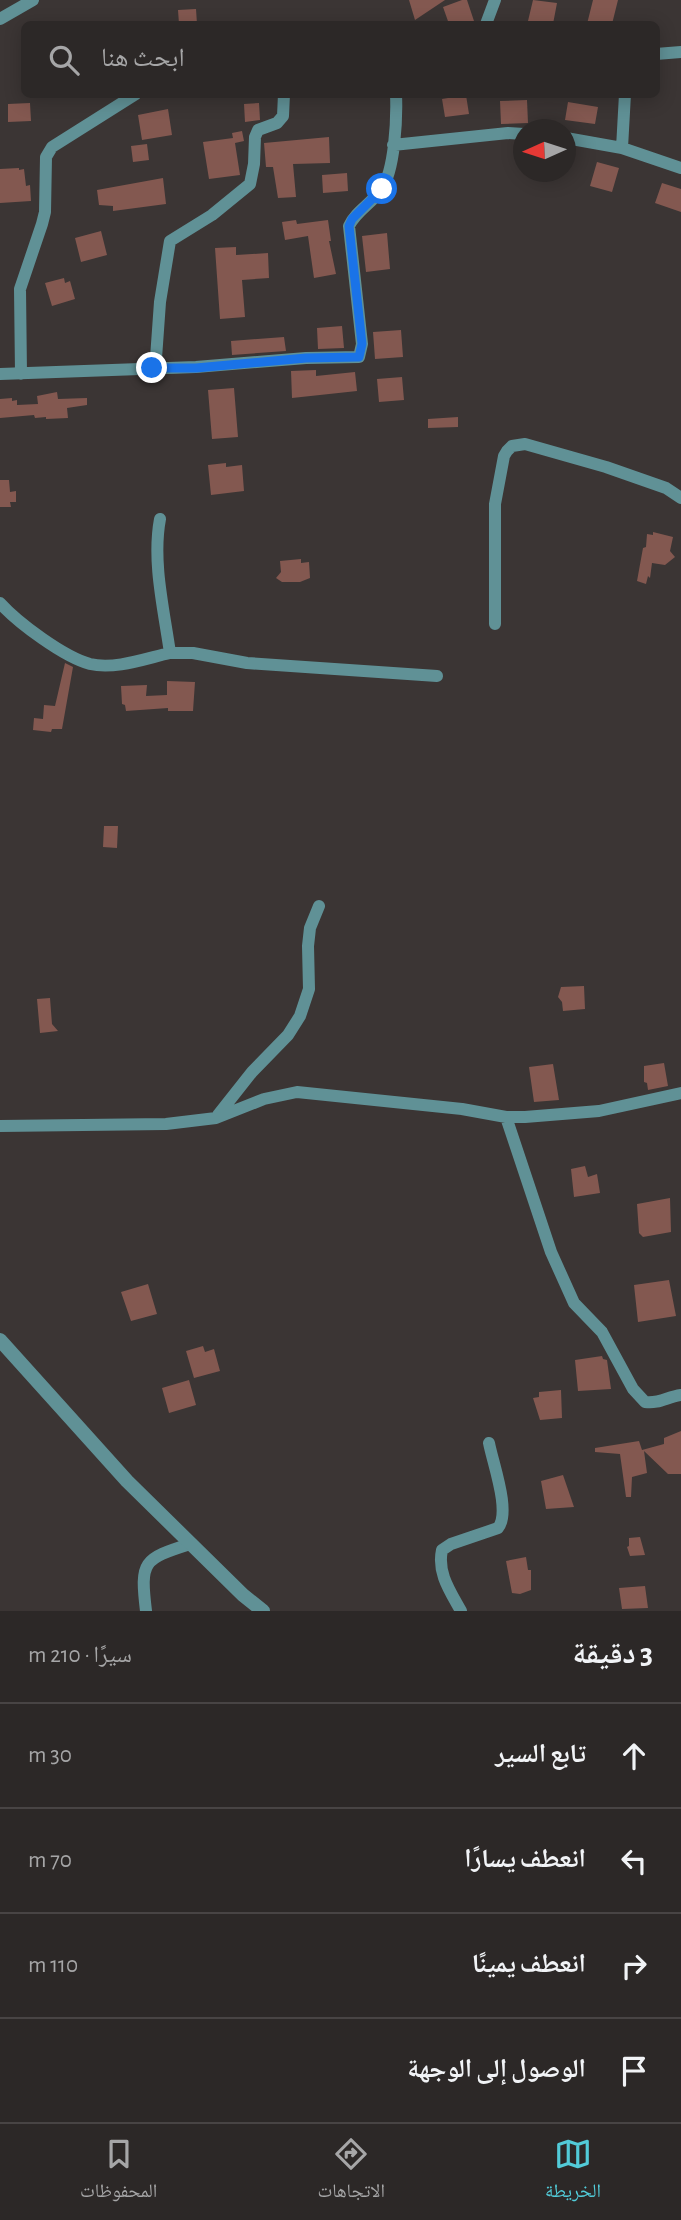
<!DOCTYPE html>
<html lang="ar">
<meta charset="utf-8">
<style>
:root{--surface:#2c2827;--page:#383433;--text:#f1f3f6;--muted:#a6a6a7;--line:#484444;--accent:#52cbd8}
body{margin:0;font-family:"Alegreya Sans","Noto Naskh Arabic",sans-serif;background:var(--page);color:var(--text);direction:rtl}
.compass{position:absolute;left:513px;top:119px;width:63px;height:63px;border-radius:50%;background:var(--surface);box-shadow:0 4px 18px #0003;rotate:267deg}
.stop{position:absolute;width:21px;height:21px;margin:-16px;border:5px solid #1a73e8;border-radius:50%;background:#fff}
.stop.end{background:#1a73e8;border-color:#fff;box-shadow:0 2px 7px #0008}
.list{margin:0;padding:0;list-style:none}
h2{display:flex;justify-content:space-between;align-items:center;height:91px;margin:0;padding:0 28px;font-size:30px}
h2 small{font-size:23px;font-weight:400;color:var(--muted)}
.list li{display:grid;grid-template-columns:46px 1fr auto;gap:21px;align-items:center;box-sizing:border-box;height:105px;padding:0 28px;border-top:2px solid var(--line)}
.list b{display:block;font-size:26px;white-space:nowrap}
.list em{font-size:23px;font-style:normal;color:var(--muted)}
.icon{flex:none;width:38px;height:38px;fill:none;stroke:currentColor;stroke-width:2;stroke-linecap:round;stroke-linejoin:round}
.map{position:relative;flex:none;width:681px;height:1611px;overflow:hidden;direction:ltr}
.search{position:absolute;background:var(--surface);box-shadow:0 4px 18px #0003;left:21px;right:21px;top:21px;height:77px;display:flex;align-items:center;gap:18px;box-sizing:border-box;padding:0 24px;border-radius:10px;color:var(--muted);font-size:26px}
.sheet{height:511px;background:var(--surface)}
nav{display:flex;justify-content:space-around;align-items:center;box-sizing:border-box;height:98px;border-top:2px solid var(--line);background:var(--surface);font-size:19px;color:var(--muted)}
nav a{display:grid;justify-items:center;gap:4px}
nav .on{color:var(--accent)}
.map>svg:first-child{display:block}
</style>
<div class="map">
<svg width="681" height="1611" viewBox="0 0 681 1611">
<rect width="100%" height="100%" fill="#3b3534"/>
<!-- building -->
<path fill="#835850" d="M409 0H445L415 20Z
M462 0H467L475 24H449L443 7Z
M533 0 557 3 553 24 528 21Z
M593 0H618L612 24H587Z
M196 9 197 24H179L178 10Z
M466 95 469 114 445 117 442 99Z
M527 100 528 123 501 124 500 101Z
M568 102 598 107 595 124 565 120Z
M30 103 31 121 8 122V104Z
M259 103 260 120 245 122 244 104Z
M168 109 172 135 142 140 138 115Z
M242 131 244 141 235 143 240 175 209 179 203 142 233 138 232 133Z
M329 137 330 163 293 164 296 197 278 198 273 167H266L264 143Z
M147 144 149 160 133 162 131 146Z
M597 162 619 168 612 192 590 186Z
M19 168V170L24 169 26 186 30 185 31 201 0 203V169Z
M347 173 348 191 323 193 322 175Z
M163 178 166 204 113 211V206L99 205 97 190Z
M662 183 681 189V212L655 203Z
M296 220 297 224 328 220 331 241H329L336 274 314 278 308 236 285 240 282 222Z
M101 231 107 255 81 262 75 238Z
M387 233 390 269 366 272 362 236Z
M236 247V255L268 253 269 278 242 280 245 317 220 319 215 248Z
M64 278 65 283 70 281 75 299 52 306 45 283Z
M342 326 344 348 318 349 317 328Z
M401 330 403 357 375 359 373 332Z
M284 337 286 351 232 355 231 341Z
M316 370V376L355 372 357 391 292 398 291 371Z
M402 377 404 400 379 402 377 379Z
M234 388 238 437 212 439 208 390Z
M57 392 58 399 87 398V405L67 408 68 418 46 419V417L35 418 34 415 0 418V399L12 398V401L17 400V405L38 404 37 396Z
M458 417V427L428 428V419Z
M226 463V467L242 465 244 491 211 495 208 465Z
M0 480H9L10 492 16 491V502H10L11 507H0Z
M653 532 673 537 670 551 675 557 665 565 652 563 650 578 648 576 646 584 637 581 643 548 646 547 647 534 653 535Z
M301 559V563L309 562 310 578 300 582H282L276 578 281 572 280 561Z
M65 663 73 667 62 729H52L51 732 33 730 34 718 43 719 44 705 55 706Z
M167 681 195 682 193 711H168V708L126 711 125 705 122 704 121 686 147 685 146 696 167 695Z
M104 826H118L117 848 103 847Z
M584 986 585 1009 563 1011 562 1002 558 997 561 987Z
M50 998 52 1024 58 1031 40 1033 37 999Z
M664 1063 668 1086 648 1090 647 1083 644 1082V1066Z
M553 1064 559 1100 534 1102 529 1067Z
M585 1166 588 1177 597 1174 600 1193 574 1197 571 1169Z
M670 1198 671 1232 643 1237 639 1233 637 1204Z
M669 1280 676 1316 638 1322 634 1285Z
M148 1284 157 1314 131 1321 121 1292Z
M203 1346 205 1352 214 1349 220 1371 194 1378 186 1351Z
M602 1356 603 1359 607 1360 611 1389 578 1391 575 1360Z
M189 1380 196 1405 169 1413 162 1388Z
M561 1390 562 1418 540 1420 533 1398 539 1397V1392Z
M681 1431V1474H668L644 1451 647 1473 632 1477 631 1497H626L620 1454 595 1452V1448L639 1441 642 1450 664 1444V1438Z
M563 1475 574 1507 546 1509 541 1481Z
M640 1537 645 1555 630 1556 627 1547 629 1546V1538Z
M526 1557 528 1570H531V1590L520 1594 512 1593 506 1561Z
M645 1586 648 1608 622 1609 619 1588Z"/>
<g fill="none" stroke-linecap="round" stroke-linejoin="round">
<!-- minor -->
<path stroke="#609196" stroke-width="12" d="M0 19 33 0
M486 24 495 0
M656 54 681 52
M566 138 622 148 681 168
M393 145 508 133 524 134
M622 148 625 94
M152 368 156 358 160 302 170 241 212 215 250 184 254 164 255 137 258 130 277 123 283 116 284 94
M0 374 196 367 306 358 359 357 362 344 349 226C355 212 372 203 381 190 395 171 397 118 396 94
M21 374 20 289 42 224 45 212 46 157 52 147 136 94
M0 603C18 623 64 657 90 664 115 670 147 658 170 653 164 610 152 562 160 519
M495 624V504L504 456 507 451 512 446 525 444 606 467 666 488 681 498
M170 653H193L247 663 437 676
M218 1115 252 1072 288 1035 300 1016 309 989 308 946 310 928 319 906
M506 1117 551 1252 574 1303 602 1332 633 1389 645 1402C659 1404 667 1397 681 1395
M0 1126 166 1124 216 1118 264 1099 297 1092 462 1109 506 1117H525L599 1111 681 1093
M146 1611C140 1561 143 1559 190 1544
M461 1611C450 1591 437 1573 442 1550L451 1544 498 1528C511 1512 493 1464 489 1443"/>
<!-- tertiary -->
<path stroke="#609196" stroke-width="14" d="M0 1340 127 1481 243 1595 263 1611"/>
</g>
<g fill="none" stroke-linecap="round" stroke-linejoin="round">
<!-- route -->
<path stroke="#1a73e8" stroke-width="9" d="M152 368H196L306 358 359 357 362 344 349 226 352 219 382 189"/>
</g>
</svg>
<svg class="compass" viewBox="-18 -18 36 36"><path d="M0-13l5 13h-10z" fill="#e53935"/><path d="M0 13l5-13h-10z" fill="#a6a6a7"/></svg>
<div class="stop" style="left:382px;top:189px"></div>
<div class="stop end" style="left:152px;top:368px"></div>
<div class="search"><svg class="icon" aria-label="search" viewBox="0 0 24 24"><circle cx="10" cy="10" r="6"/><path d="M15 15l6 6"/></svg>ابحث هنا</div>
</div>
<section class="sheet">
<h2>3 دقيقة<small>سيرًا · 210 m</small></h2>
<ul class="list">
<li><svg class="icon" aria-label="ahead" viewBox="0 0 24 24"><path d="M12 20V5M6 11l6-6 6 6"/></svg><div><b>تابع السير</b></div><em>30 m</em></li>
<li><svg class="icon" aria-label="left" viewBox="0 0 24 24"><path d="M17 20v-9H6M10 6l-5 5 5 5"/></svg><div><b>انعطف يسارًا</b></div><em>70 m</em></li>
<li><svg class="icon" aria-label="right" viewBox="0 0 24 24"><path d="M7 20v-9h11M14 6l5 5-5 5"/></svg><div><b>انعطف يمينًا</b></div><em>110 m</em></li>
<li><svg class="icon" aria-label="arrive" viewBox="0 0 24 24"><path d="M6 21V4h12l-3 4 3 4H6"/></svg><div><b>الوصول إلى الوجهة</b></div></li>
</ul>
</section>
<nav>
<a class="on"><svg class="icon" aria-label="map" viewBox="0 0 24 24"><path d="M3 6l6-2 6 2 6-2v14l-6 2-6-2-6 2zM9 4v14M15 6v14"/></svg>الخريطة</a>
<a><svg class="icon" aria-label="directions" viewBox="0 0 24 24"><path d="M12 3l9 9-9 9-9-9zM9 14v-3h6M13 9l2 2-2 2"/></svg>الاتجاهات</a>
<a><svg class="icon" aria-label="saved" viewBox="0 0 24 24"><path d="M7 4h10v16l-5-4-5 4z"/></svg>المحفوظات</a>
</nav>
